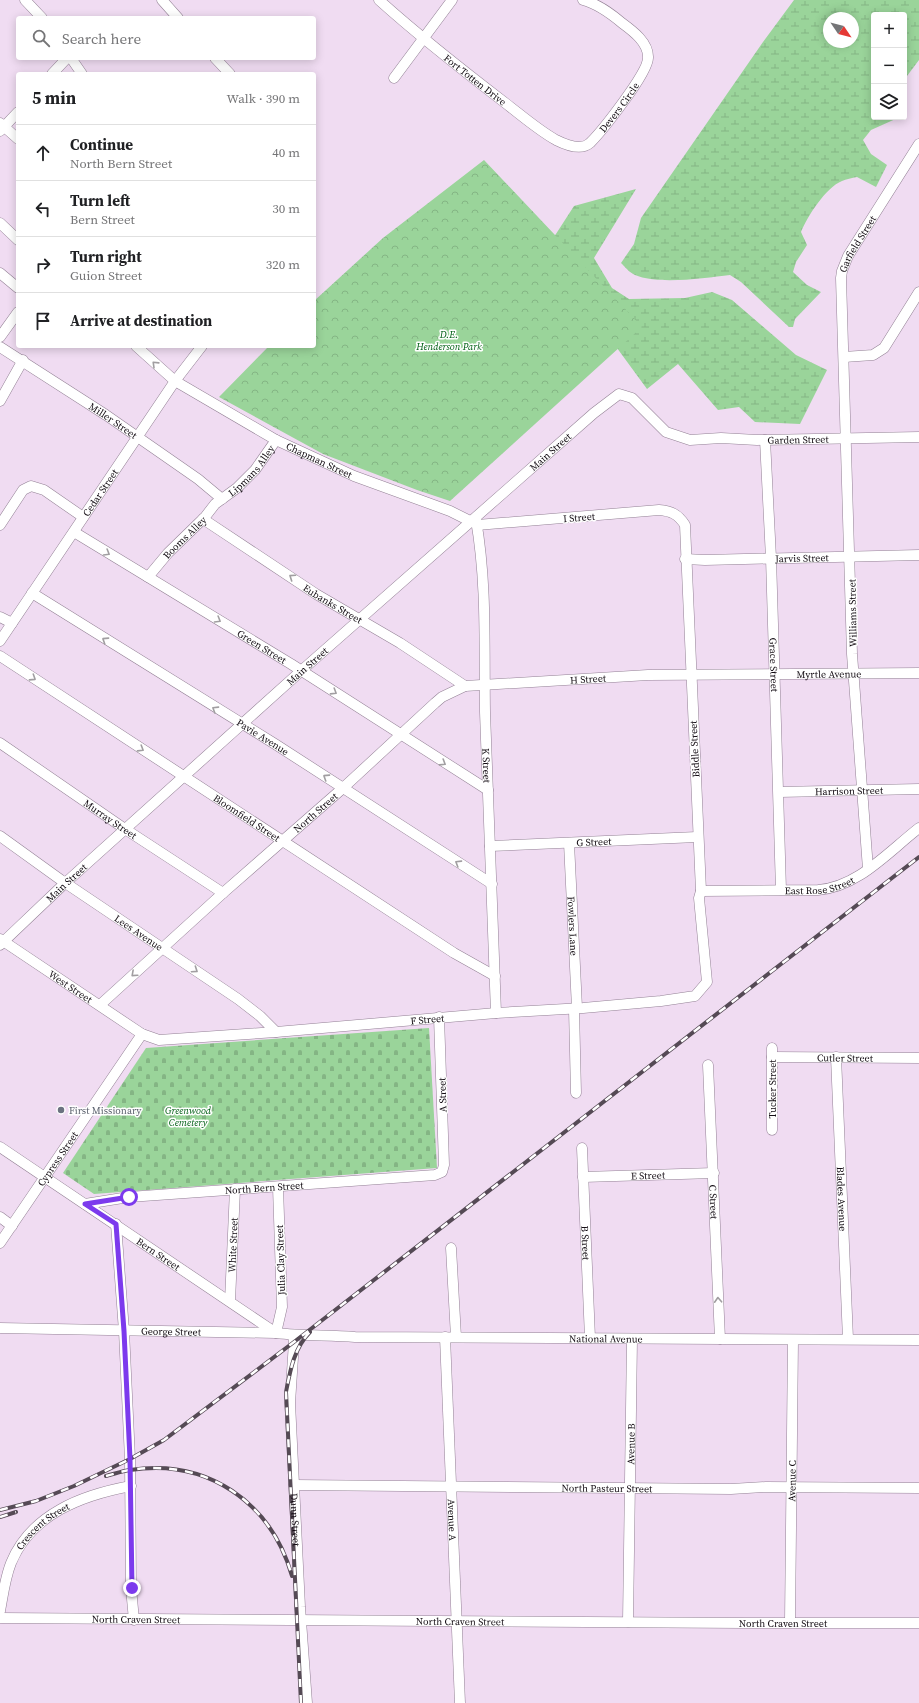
<!DOCTYPE html>
<meta charset="utf-8">
<style>
:root{--surface:#fff;--page:#f6f6f6;--text:#202124;--muted:#757577;--line:#e0e0e0}
body{margin:0;font-family:"Source Serif 4",serif;background:var(--page);color:var(--text)}
.controls{position:absolute;right:12px;top:12px;display:grid;overflow:hidden;border-radius:4px;box-shadow:0 2px 10px #0003}
.controls button{width:36px;height:36px;display:grid;place-items:center;padding:0;border:0;border-bottom:1px solid var(--line);background:var(--surface);color:var(--text);font:20px sans-serif}
.compass{position:absolute;left:823px;top:12px;width:36px;height:36px;border-radius:50%;background:var(--surface);box-shadow:0 2px 10px #0003;rotate:125deg}
.stop{position:absolute;width:12px;height:12px;margin:-9px;border:3px solid #7c3aed;border-radius:50%;background:#fff}
.stop.end{background:#7c3aed;border-color:#fff;box-shadow:0 1px 4px #0008}
.list{margin:0;padding:0;list-style:none}
h2{display:flex;justify-content:space-between;align-items:center;height:52px;margin:0;padding:0 16px;font-size:17px}
h2 small{font-size:13px;font-weight:400;color:var(--muted)}
.list li{display:grid;grid-template-columns:26px 1fr auto;gap:12px;align-items:center;box-sizing:border-box;height:56px;padding:0 16px;border-top:1px solid var(--line)}
.list b{display:block;font-size:15px;white-space:nowrap}
.list p{margin:0;font-size:13px;white-space:nowrap;color:var(--muted)}
.list em{font-size:13px;font-style:normal;color:var(--muted)}
.icon{flex:none;width:22px;height:22px;fill:none;stroke:currentColor;stroke-width:2;stroke-linecap:round;stroke-linejoin:round}
.map{position:relative;flex:none;width:919px;height:1703px;overflow:hidden}
.search{position:absolute;background:var(--surface);box-shadow:0 2px 10px #0003;left:16px;top:16px;width:300px;height:44px;display:flex;align-items:center;gap:10px;box-sizing:border-box;padding:0 14px;border-radius:4px;color:var(--muted);font-size:15px}
.panel{position:absolute;background:var(--surface);box-shadow:0 2px 10px #0003;left:16px;top:72px;width:300px;height:276px;border-radius:4px}
.map>svg:first-child{display:block}
</style>
<div class="map">
<svg width="919" height="1703" viewBox="0 0 919 1703">
<defs>
<pattern id="wetland-marsh" width="20" height="14" patternUnits="userSpaceOnUse"><rect width="20" height="14" fill="#9ad49a"/><path d="M1 5h8M5 5V1M11 12h8M15 12V8" fill="none" stroke="#84b584"/></pattern>
<pattern id="cemetery-stones" width="16" height="16" patternUnits="userSpaceOnUse"><rect width="16" height="16" fill="#9ad49a"/><path d="M2 7V4a2 2 0 0 1 4 0v3zM10 15v-3a2 2 0 0 1 4 0v3z" fill="#84b584"/></pattern>
<pattern id="park-crowns" width="20" height="18" patternUnits="userSpaceOnUse"><rect width="20" height="18" fill="#9ad49a"/><path d="M2 6a3 3 0 1 1 6 0M12 15a3 3 0 1 1 6 0" fill="none" stroke="#84b584"/></pattern>
</defs>
<rect width="100%" height="100%" fill="#f0dcf2"/>
<!-- wetland -->
<path fill="url(#wetland-marsh)" fill-rule="evenodd" d="M794 0H919V60L904 80V15H874V117H900L871 130 863 140 871 154 887 165 876 187 857 177C852 178 846 179 842 181 826 187 807 217 801 232L807 245 796 262 793 272 807 285 821 292 795 319 793 327H789L741 282 730 275C705 278 658 285 635 275 630 273 625 267 621 263L634 244 641 218 763 42ZM829 18H853V42H829Z
M636 189 594 258 612 288 629 299 685 298 712 292 732 300 796 355 827 370 800 424 755 422 739 407 718 410 678 364 647 389 606 333 554 237 574 206Z"/>
<!-- cemetery -->
<path fill="url(#cemetery-stones)" d="M429 1028 437 1168 94 1194 63 1173 146 1048Z"/>
<!-- park -->
<path fill="url(#park-crowns)" d="M484 160 642 327 450 501 417 490 323 454 219 397 269 346H314V301L383 238Z"/>
<g fill="none" stroke-linecap="round" stroke-linejoin="round">
<defs>
<g id="minor">
<path d="M25 0 42 18"/>
<path d="M162 0 178 18"/>
<path id="s1" d="M379 0C419 36 461 69 504 102 521 115 538 130 556 140 566 145 581 151 590 143 602 131 648 73 648 58 649 43 633 31 622 23 610 13 598 4 583 0"/>
<path d="M71 58 82 74"/>
<path d="M215 58 230 74"/>
<path d="M52 74 67 58"/>
<path d="M394 78 452 0"/>
<path d="M0 123 18 139"/>
<path d="M0 131 18 112"/>
<path d="M0 223 18 240"/>
<path d="M0 273 18 288"/>
<path d="M0 337 18 312"/>
<path id="s2" d="M136 346 175 381 276 440 354 476 450 511 472 522"/>
<path id="s3" d="M0 347 106 415 198 479 222 499"/>
<path d="M844 357 873 355 884 348 919 292"/>
<path d="M0 401 23 360"/>
<path id="s4" d="M765 440 771 558 781 890"/>
<path id="s5" d="M203 519 316 594 400 643 465 686"/>
<path id="s6" d="M476 520C487 583 484 648 485 712L496 1013"/>
<path d="M0 525 23 490 31 486 44 490 83 517"/>
<path id="s7" d="M74 532 291 664 488 790"/>
<path id="s8" d="M685 559 705 560 919 555"/>
<path id="s9" d="M148 577 168 553 205 517 215 504 237 488 255 470 276 440"/>
<path id="s10" d="M32 593 275 744 492 884"/>
<path d="M0 617 12 623"/>
<path id="s11" d="M0 641 175 381 202 346"/>
<path id="s12" d="M0 656 454 953 495 976"/>
<path id="s13" d="M0 743 125 829 223 893"/>
<path id="s14" d="M779 792 919 789"/>
<path id="s15" d="M0 836 61 880 238 999 260 1016 276 1032"/>
<path id="s16" d="M569 843 577 1008"/>
<path id="s17" d="M490 846 697 837"/>
<path id="s18" d="M868 869 852 654 841 278 842 271 848 256 919 144"/>
<path id="s19" d="M701 891 818 890C858 887 888 852 919 828"/>
<path id="s20" d="M0 939 142 1034 159 1040 276 1032 496 1013 583 1008 661 1001 695 996 707 982 699 898 701 891 685 525C678 514 671 511 659 510L477 525"/>
<path id="s21" d="M0 945 63 885 301 671 594 413 619 394 632 398 666 432 690 440 721 438 757 440 919 437"/>
<path id="s22" d="M100 1005 223 893 343 788 435 703 442 697 465 686 648 675 919 673"/>
<path d="M574 1009 576 1093"/>
<path d="M772 1048V1130"/>
<path id="s23" d="M772 1057 919 1058"/>
<path id="s24" d="M836 1057 848 1339"/>
<path id="s25" d="M708 1065 720 1339"/>
<path id="s26" d="M0 1147 276 1333 282 1307 278 1187"/>
<path id="s27" d="M582 1148 590 1338"/>
<path id="s28" d="M583 1177 714 1173"/>
<path id="s29" d="M85 1204 129 1197 435 1175 442 1172 444 1165 439 1017"/>
<path d="M0 1217 12 1226"/>
<path d="M116 1224 124 1331 130 1459 131 1588 134 1620"/>
<path id="s30" d="M0 1243 142 1034"/>
<path d="M451 1248 456 1337"/>
<path id="s31" d="M230 1301 235 1189"/>
<path id="s32" d="M0 1328 276 1333C302 1336 329 1335 355 1337L919 1340"/>
<path id="s33" d="M293 1335 294 1342 290 1403 300 1607 307 1703"/>
<path id="s34" d="M445 1337 460 1703"/>
<path id="s35" d="M294 1485 731 1489 766 1487 919 1488"/>
<path id="s36" d="M0 1611C3 1595 5 1578 11 1563 31 1514 82 1495 131 1486"/>
<path id="s37" d="M0 1618 744 1623H919"/>
<path id="s38" d="M628 1622 632 1339"/>
<path id="s39" d="M790 1622 793 1340"/>
</g>
</defs>
<!-- minor casing -->
<use href="#minor" stroke="#938195" stroke-width="11"/>
<!-- minor -->
<use href="#minor" stroke="#fff" stroke-width="10"/>
<defs>
<path id="rail" d="M106 1476C114 1474 122 1471 130 1470 207 1458 271 1502 292 1576
M0 1510 36 1501 74 1486 130 1459 164 1440 294 1342 919 857
M0 1517 16 1512
M301 1703 286 1392C290 1371 294 1348 310 1332"/>
</defs>
<!-- rail casing -->
<use href="#rail" stroke="#554a55" stroke-width="4"/>
<!-- rail -->
<use href="#rail" stroke="#fff" stroke-width="2.5" stroke-dasharray="8" stroke-linecap="butt"/>
</g>
<!-- one-way arrows -->
<defs><path id="oneway-chevron" d="M-2-3.5L2.5 0L-2 3.5" fill="none" stroke-width="1.6" stroke-linecap="round" stroke-linejoin="round"/></defs>
<g stroke="#a19ea1">
<use href="#oneway-chevron" transform="translate(155 364) rotate(-136)"/>
<use href="#oneway-chevron" transform="translate(107 553) rotate(31)"/>
<use href="#oneway-chevron" transform="translate(292 577) rotate(-146)"/>
<use href="#oneway-chevron" transform="translate(218 620) rotate(31)"/>
<use href="#oneway-chevron" transform="translate(105 640) rotate(-147)"/>
<use href="#oneway-chevron" transform="translate(33 678) rotate(33)"/>
<use href="#oneway-chevron" transform="translate(334 692) rotate(32)"/>
<use href="#oneway-chevron" transform="translate(215 709) rotate(-148)"/>
<use href="#oneway-chevron" transform="translate(141 749) rotate(32)"/>
<use href="#oneway-chevron" transform="translate(443 763) rotate(32)"/>
<use href="#oneway-chevron" transform="translate(326 777) rotate(-147)"/>
<use href="#oneway-chevron" transform="translate(458 863) rotate(-148)"/>
<use href="#oneway-chevron" transform="translate(195 970) rotate(34)"/>
<use href="#oneway-chevron" transform="translate(134 974) rotate(138)"/>
<use href="#oneway-chevron" transform="translate(718 1300) rotate(-93)"/>
</g>
<g fill="none" stroke-linecap="round" stroke-linejoin="round">
<!-- route -->
<path stroke="#7c3aed" stroke-width="5" d="M129 1197 85 1204 116 1224 124 1331 130 1459 132 1588"/>
</g>
<!-- markers -->
<circle fill="#6b7280" stroke="#fff" stroke-width="1.5" cx="61" cy="1110" r="4"/>
<g text-anchor="middle" stroke-width="3" stroke-linejoin="round" paint-order="stroke">
<!-- street labels -->
<g font-size="10" fill="#130c13" stroke="#fff">
<text dy="4" stroke="none"><textPath href="#s1" startOffset="125">Fort Totten Drive</textPath></text>
<text dy="4" stroke="none"><textPath href="#s1" startOffset="308">Devers Circle</textPath></text>
<text dy="4" stroke="none"><textPath href="#s18" startOffset="630">Garfield Street</textPath></text>
<text dy="4" stroke="none"><textPath href="#s3" startOffset="135">Miller Street</textPath></text>
<text dy="4" stroke="none"><textPath href="#s21" startOffset="1024">Garden Street</textPath></text>
<text dy="4" stroke="none"><textPath href="#s21" startOffset="739">Main Street</textPath></text>
<text dy="4" stroke="none"><textPath href="#s2" startOffset="217">Chapman Street</textPath></text>
<text dy="4" stroke="none"><textPath href="#s9" startOffset="149">Lipmans Alley</textPath></text>
<text dy="4" stroke="none"><textPath href="#s11" startOffset="179">Cedar Street</textPath></text>
<text transform="translate(579 517) rotate(-5)" y="4">I Street</text>
<text dy="4" stroke="none"><textPath href="#s9" startOffset="54">Booms Alley</textPath></text>
<text dy="4" stroke="none"><textPath href="#s8" startOffset="117">Jarvis Street</textPath></text>
<text dy="4" stroke="none"><textPath href="#s5" startOffset="155">Eubanks Street</textPath></text>
<text transform="translate(852 613) rotate(-91)" y="4">Williams Street</text>
<text dy="4" stroke="none"><textPath href="#s7" startOffset="220">Green Street</textPath></text>
<text dy="4" stroke="none"><textPath href="#s4" startOffset="225">Grace Street</textPath></text>
<text dy="4" stroke="none"><textPath href="#s21" startOffset="415">Main Street</textPath></text>
<text dy="4" stroke="none"><textPath href="#s22" startOffset="850">Myrtle Avenue</textPath></text>
<text dy="4" stroke="none"><textPath href="#s22" startOffset="609">H Street</textPath></text>
<text dy="4" stroke="none"><textPath href="#s10" startOffset="272">Pavie Avenue</textPath></text>
<text transform="translate(694 749) rotate(-93)" y="4">Biddle Street</text>
<text dy="4" stroke="none"><textPath href="#s6" startOffset="246">K Street</textPath></text>
<text dy="4" stroke="none"><textPath href="#s14" startOffset="70">Harrison Street</textPath></text>
<text dy="4" stroke="none"><textPath href="#s22" startOffset="289">North Street</textPath></text>
<text dy="4" stroke="none"><textPath href="#s12" startOffset="295">Bloomfield Street</textPath></text>
<text dy="4" stroke="none"><textPath href="#s13" startOffset="134">Murray Street</textPath></text>
<text dy="4" stroke="none"><textPath href="#s17" startOffset="104">G Street</textPath></text>
<text dy="4" stroke="none"><textPath href="#s21" startOffset="91">Main Street</textPath></text>
<text dy="4" stroke="none"><textPath href="#s19" startOffset="119">East Rose Street</textPath></text>
<text dy="4" stroke="none"><textPath href="#s16" startOffset="83">Fowlers Lane</textPath></text>
<text dy="4" stroke="none"><textPath href="#s15" startOffset="169">Lees Avenue</textPath></text>
<text dy="4" stroke="none"><textPath href="#s20" startOffset="85">West Street</textPath></text>
<text dy="4" stroke="none"><textPath href="#s20" startOffset="458">F Street</textPath></text>
<text dy="4" stroke="none"><textPath href="#s23" startOffset="73">Cutler Street</textPath></text>
<text transform="translate(772 1089) rotate(-90)" y="4">Tucker Street</text>
<text transform="translate(442 1095) rotate(-92)" y="4">A Street</text>
<text dy="4" stroke="none"><textPath href="#s30" startOffset="102">Cypress Street</textPath></text>
<text dy="4" stroke="none"><textPath href="#s28" startOffset="65">E Street</textPath></text>
<text dy="4" stroke="none"><textPath href="#s29" startOffset="180">North Bern Street</textPath></text>
<text dy="4" stroke="none"><textPath href="#s24" startOffset="142">Blades Avenue</textPath></text>
<text dy="4" stroke="none"><textPath href="#s25" startOffset="137">C Street</textPath></text>
<text dy="4" stroke="none"><textPath href="#s27" startOffset="95">B Street</textPath></text>
<text dy="4" stroke="none"><textPath href="#s31" startOffset="56">White Street</textPath></text>
<text dy="4" stroke="none"><textPath href="#s26" startOffset="191">Bern Street</textPath></text>
<text transform="translate(280 1260) rotate(-92)" y="4">Julia Clay Street</text>
<text dy="4" stroke="none"><textPath href="#s32" startOffset="171">George Street</textPath></text>
<text dy="4" stroke="none"><textPath href="#s32" startOffset="606">National Avenue</textPath></text>
<text dy="4" stroke="none"><textPath href="#s38" startOffset="178">Avenue B</textPath></text>
<text dy="4" stroke="none"><textPath href="#s39" startOffset="141">Avenue C</textPath></text>
<text dy="4" stroke="none"><textPath href="#s35" startOffset="313">North Pasteur Street</textPath></text>
<text dy="4" stroke="none"><textPath href="#s33" startOffset="185">Dunn Street</textPath></text>
<text dy="4" stroke="none"><textPath href="#s34" startOffset="183">Avenue A</textPath></text>
<text dy="4" stroke="none"><textPath href="#s36" startOffset="99">Crescent Street</textPath></text>
<text dy="4" stroke="none"><textPath href="#s37" startOffset="136">North Craven Street</textPath></text>
<text dy="4" stroke="none"><textPath href="#s37" startOffset="460">North Craven Street</textPath></text>
<text dy="4" stroke="none"><textPath href="#s37" startOffset="783">North Craven Street</textPath></text>
</g>
<!-- park labels -->
<g font-size="10" font-style="italic" fill="#006014" stroke="#fff">
<text x="449" y="338">D.E.<tspan x="449" dy="12">Henderson Park</tspan></text>
<text x="188" y="1114">Greenwood<tspan x="188" dy="12">Cemetery</tspan></text>
</g>
<!-- worship labels -->
<g font-size="10" fill="#5b616d" stroke="#fff" text-anchor="start">
<text x="69" y="1114">First Missionary</text>
</g>
</g>
</svg>
<div class="controls">
<button>+</button>
<button>−</button>
<button><svg class="icon" aria-label="layers" viewBox="0 0 24 24"><path d="M12 4l9 5-9 5-9-5zM3 14l9 5 9-5"/></svg></button>
</div>
<svg class="compass" viewBox="-18 -18 36 36"><path d="M0-13l5 13h-10z" fill="#e53935"/><path d="M0 13l5-13h-10z" fill="#757577"/></svg>
<div class="stop" style="left:129px;top:1197px"></div>
<div class="stop end" style="left:132px;top:1588px"></div>
<div class="search"><svg class="icon" aria-label="search" viewBox="0 0 24 24"><circle cx="10" cy="10" r="6"/><path d="M15 15l6 6"/></svg>Search here</div>
<section class="panel">
<h2>5 min<small>Walk · 390 m</small></h2>
<ul class="list">
<li><svg class="icon" aria-label="ahead" viewBox="0 0 24 24"><path d="M12 20V5M6 11l6-6 6 6"/></svg><div><b>Continue</b><p>North Bern Street</p></div><em>40 m</em></li>
<li><svg class="icon" aria-label="left" viewBox="0 0 24 24"><path d="M17 20v-9H6M10 6l-5 5 5 5"/></svg><div><b>Turn left</b><p>Bern Street</p></div><em>30 m</em></li>
<li><svg class="icon" aria-label="right" viewBox="0 0 24 24"><path d="M7 20v-9h11M14 6l5 5-5 5"/></svg><div><b>Turn right</b><p>Guion Street</p></div><em>320 m</em></li>
<li><svg class="icon" aria-label="arrive" viewBox="0 0 24 24"><path d="M6 21V4h12l-3 4 3 4H6"/></svg><div><b>Arrive at destination</b></div></li>
</ul>
</section>
</div>
